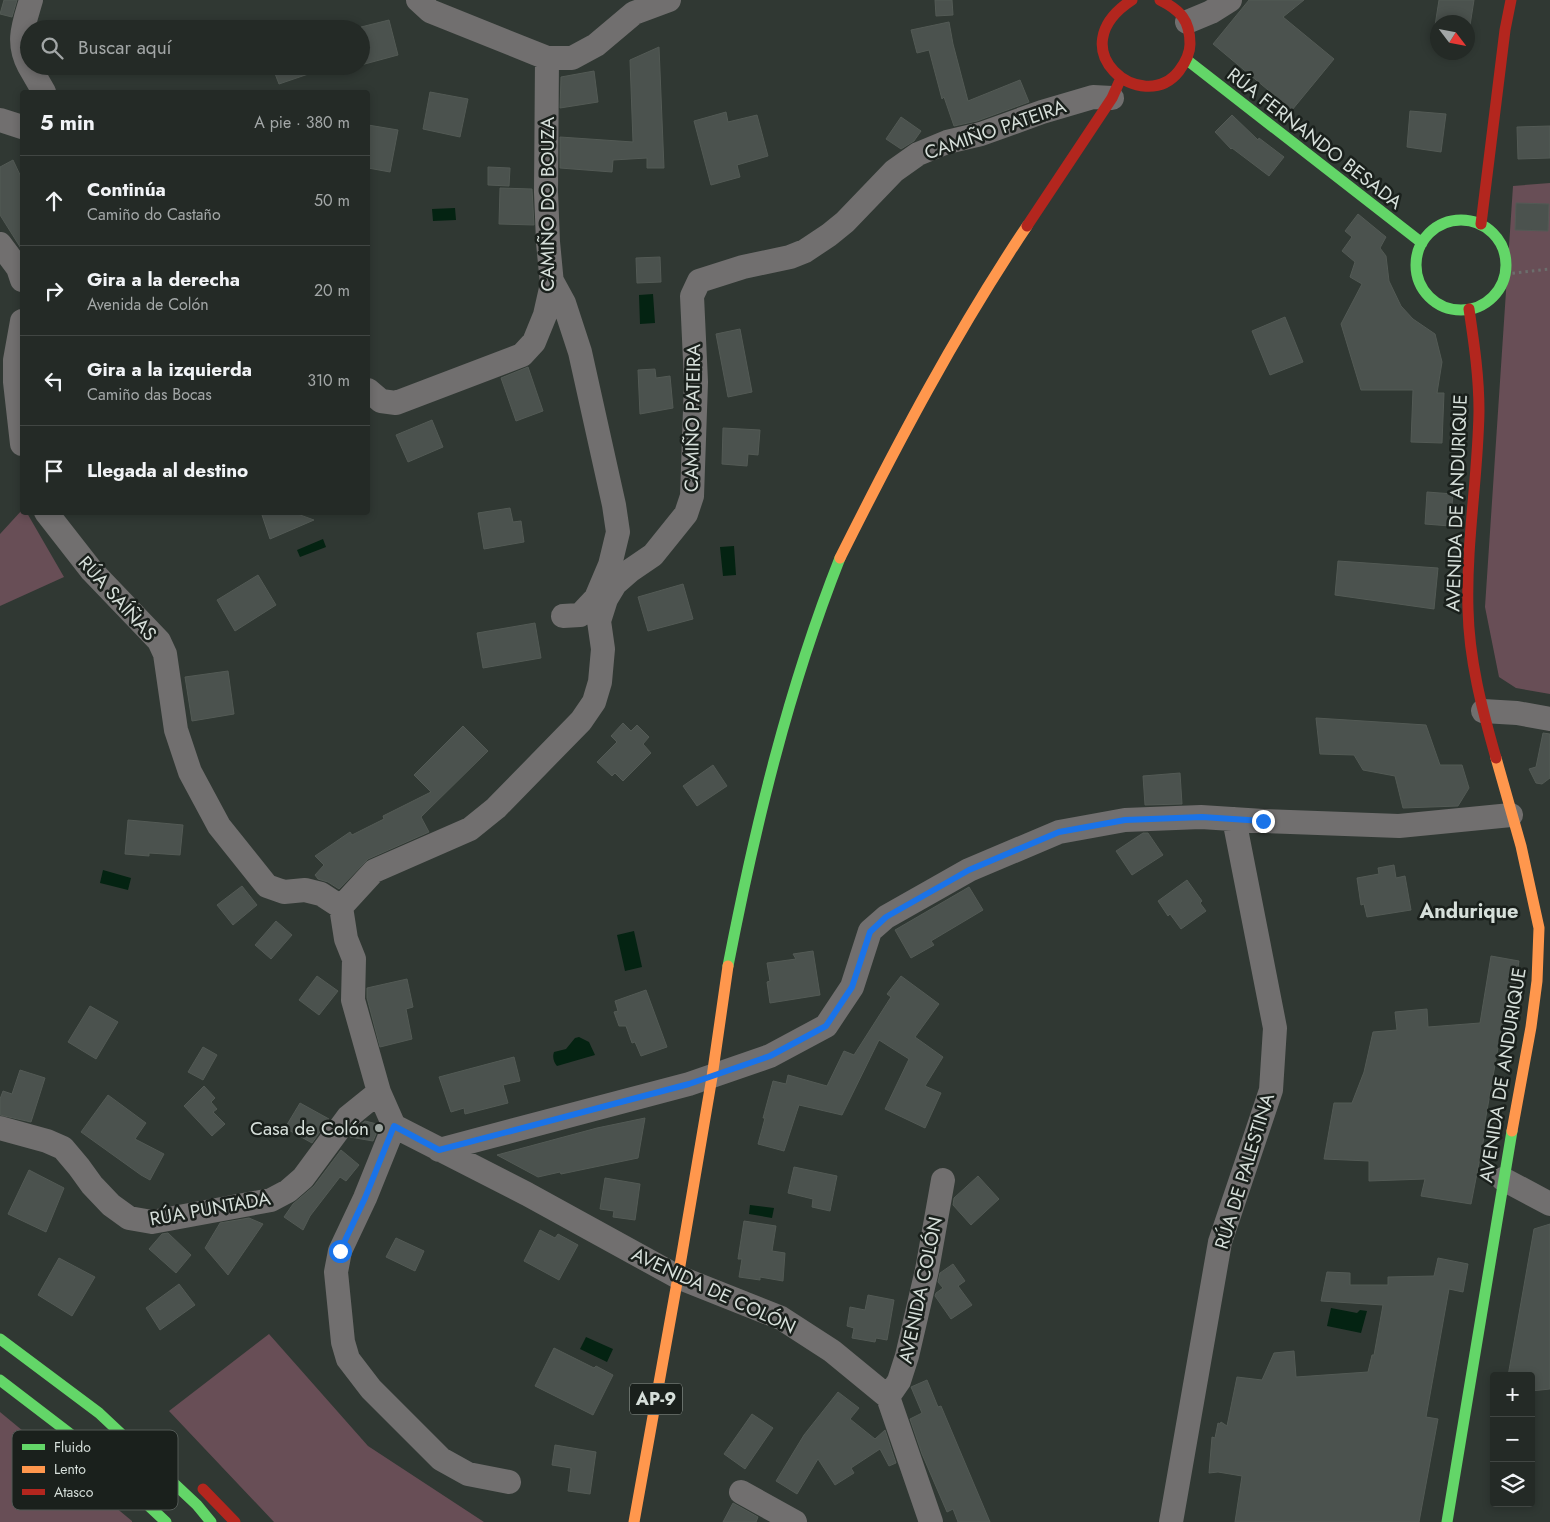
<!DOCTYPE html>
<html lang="es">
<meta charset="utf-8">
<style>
:root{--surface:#242a26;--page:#2c322e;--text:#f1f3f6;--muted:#a3a7a7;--line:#414643}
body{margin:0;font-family:Jost,sans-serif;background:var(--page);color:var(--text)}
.controls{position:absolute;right:15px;bottom:15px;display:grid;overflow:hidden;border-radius:5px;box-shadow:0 2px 8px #0003}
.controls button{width:45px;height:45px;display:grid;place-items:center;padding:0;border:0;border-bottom:1px solid var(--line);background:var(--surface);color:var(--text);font:25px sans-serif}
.compass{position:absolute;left:1430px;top:15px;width:45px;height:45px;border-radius:50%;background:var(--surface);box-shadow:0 2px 8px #0003;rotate:122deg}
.stop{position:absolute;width:15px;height:15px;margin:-11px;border:4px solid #1a73e8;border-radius:50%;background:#fff}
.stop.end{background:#1a73e8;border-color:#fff;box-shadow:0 1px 5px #0008}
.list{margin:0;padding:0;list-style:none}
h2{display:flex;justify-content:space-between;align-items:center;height:65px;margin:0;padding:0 20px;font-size:21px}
h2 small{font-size:16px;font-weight:400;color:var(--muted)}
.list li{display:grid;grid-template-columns:32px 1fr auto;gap:15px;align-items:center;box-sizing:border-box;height:90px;padding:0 20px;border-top:1px solid var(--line)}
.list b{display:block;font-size:19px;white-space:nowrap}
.list p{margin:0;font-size:16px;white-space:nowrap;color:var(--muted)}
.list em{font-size:16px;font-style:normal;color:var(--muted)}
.icon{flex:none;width:28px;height:28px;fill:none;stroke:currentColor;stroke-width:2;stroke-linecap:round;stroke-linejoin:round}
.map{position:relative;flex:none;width:1550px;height:1522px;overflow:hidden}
.search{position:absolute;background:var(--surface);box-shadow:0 2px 8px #0003;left:20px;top:20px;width:350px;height:55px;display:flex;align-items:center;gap:12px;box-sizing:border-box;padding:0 18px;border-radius:28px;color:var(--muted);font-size:19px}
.panel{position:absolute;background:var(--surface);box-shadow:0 2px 8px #0003;left:20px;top:90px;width:350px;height:425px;border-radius:5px}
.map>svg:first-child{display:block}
</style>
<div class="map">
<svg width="1550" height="1522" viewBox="0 0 1550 1522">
<rect width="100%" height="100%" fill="#303833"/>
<!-- green -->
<path fill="#684e56" d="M1550 183V694L1516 688 1499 677 1485 607 1513 186Z
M22 510V512L27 513 64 577 0 606V534Z
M269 1334 368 1446 484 1522H274L169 1411Z
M0 1412 132 1521V1522H0Z"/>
<!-- water -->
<path fill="#042312" d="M455 208 456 220 433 221 432 209Z
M653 294 655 323 640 324 639 295Z
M323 539 326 547 300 557 297 550Z
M734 546 736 575 723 576 720 547Z
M103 870 131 878 128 890 100 883Z
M634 931 642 967 625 971 617 935Z
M579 1037 589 1042 595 1055 557 1066C554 1063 552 1057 554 1052L566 1049 575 1038Z
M750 1205 774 1208 772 1218 749 1214Z
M1331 1308 1357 1313 1360 1310 1367 1311 1361 1333 1327 1326Z
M586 1337 613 1349 607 1362 580 1349Z"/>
<!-- building -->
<path fill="#4b524e" stroke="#535a55" d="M4 0H17L12 17 0 14Z
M935 0H952L953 15 936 16Z
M1249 0H1304L1283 17 1334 59 1292 110 1213 44Z
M1439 0H1474L1468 38V22H1438V33L1434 32Z
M389 20 398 55 361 65V27Z
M949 22 953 44 968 101 1020 80 1029 102 977 121 954 126 944 97 942 99 929 50 917 53 911 30Z
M659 47 664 168H647V158L613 160 612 172 560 168V137L633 142 630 60Z
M272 66H323V69L279 84Z
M594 71 598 102 560 108 561 77Z
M430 92 468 99 460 137 423 129Z
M1410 111 1446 114 1441 152 1407 147Z
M726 112 728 122 757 115 768 156 737 165 740 177 711 185 694 121Z
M1232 115 1258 140 1259 138 1284 157 1269 176 1232 148 1231 149 1215 132Z
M901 117 921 131 914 141 901 149 886 139Z
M368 125 398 130 390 172 368 168Z
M1550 126V158L1518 159 1517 127Z
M13 160 22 179V250L0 215V167Z
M488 167 510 168 509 186 488 185Z
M500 188 532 189 534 225 499 224Z
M1516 203 1549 204 1548 231 1515 230Z
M1358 214 1386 237 1380 248 1386 256 1389 281 1401 306 1413 319 1435 334 1442 362 1437 393H1444L1442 443 1411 442 1413 390H1361L1341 324 1362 284 1350 277 1355 262 1342 251 1352 237 1345 231Z
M660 257 661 282 637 283 636 258Z
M1285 317 1303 362 1270 375 1252 331Z
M740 329 752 392 728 397 716 334Z
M528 367 543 411 516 421 501 378Z
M655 369 656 378 670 376 673 408 640 414 638 370Z
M432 420 443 447 408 462 396 435Z
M723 428 760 430 758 455 748 454 747 466 722 464Z
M1427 492 1453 494 1450 526 1425 524Z
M510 508 513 522 521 521 524 542 484 549 478 513Z
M261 512H292L314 520 270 539Z
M1338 561 1438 568 1434 609 1335 595Z
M258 575 276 605 235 631 217 600Z
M683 584 693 619 648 631 638 597Z
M535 623 541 658 483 668 477 633Z
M228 671 234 714 192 721 185 677Z
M1316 718 1426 725 1440 765H1462L1469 788 1458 806 1403 808 1395 776 1363 770 1354 755 1320 754Z
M623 723 631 731 637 725 649 737 643 744 651 753 623 781 615 773 612 776 597 762 617 742 611 736Z
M463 726 488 751 421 817 429 832 368 859 339 889 328 882 318 879 315 875 324 865 315 856 350 832 352 835 384 819 383 816 431 792 414 775Z
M1543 733 1550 734V778L1542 784 1536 783 1529 769 1536 767Z
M713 765 727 786 697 806 683 786Z
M1180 773 1182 804 1145 805 1143 776Z
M128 820 183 825 180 855 149 853V856L125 854Z
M1143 833H1148L1163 855 1132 875 1116 851Z
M1394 865 1396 878 1405 876 1411 910 1367 917 1364 904 1361 905 1357 878 1379 874 1378 868Z
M1187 880 1202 901 1200 903 1206 911 1181 929 1170 914 1168 916 1158 901Z
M242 886 257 905 233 925 217 905Z
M969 887 983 910 931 941 934 945 911 958 895 930Z
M276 921 292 935 271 959 255 945Z
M813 951 820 995 770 1003 767 982 770 981 767 963 796 959 793 954Z
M1491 956 1519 961 1511 1009 1505 1008 1485 1122H1487L1471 1204 1421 1196 1425 1179 1369 1181V1161L1324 1159 1334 1103H1352L1364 1072 1373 1032 1397 1030 1395 1012 1427 1009 1428 1027 1480 1023Z
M317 976 338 991 319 1015 299 1000Z
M901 976 939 1004 915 1037 943 1057 925 1086 941 1093 925 1128 885 1109 909 1059 879 1040 842 1115 799 1105 784 1151 758 1144 765 1118H763L773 1081 786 1084 788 1075 827 1086 844 1051 854 1055 891 997 887 994Z
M407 979 413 1007 406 1009 412 1039 380 1047 367 998V988Z
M646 990 667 1047 641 1056 635 1042 632 1043 626 1026H619L614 1012 618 1011 615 1001Z
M90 1006 118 1022 96 1059 68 1042Z
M203 1047 217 1055 203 1080 188 1072Z
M514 1057 520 1081 503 1085 508 1103 465 1114 464 1108 451 1112 439 1077Z
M20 1070 45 1078 31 1122 0 1115V1099L3 1091 12 1094Z
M204 1086 215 1098 211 1102 217 1109 213 1112 225 1124 212 1136 184 1106Z
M108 1095 146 1123 135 1139 164 1154 150 1180 141 1175 81 1132Z
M300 1103 329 1119 312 1143 285 1128Z
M645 1118 638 1158 561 1174 560 1172 538 1177 497 1155 597 1128Z
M365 1121 377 1124 376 1134 373 1141 350 1137 358 1127Z
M341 1150 359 1165 346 1181 340 1177 310 1216 303 1230 284 1217 293 1204 314 1186Z
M794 1167 837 1176 830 1211 812 1207 813 1199 788 1193Z
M29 1170 64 1188 46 1232 8 1214Z
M978 1176 999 1199 971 1225 953 1205 954 1198Z
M605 1178 640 1184 635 1220 613 1217 614 1211 600 1209Z
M249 1218 263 1224 228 1275 205 1248 220 1223Z
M744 1221 776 1226 772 1251 785 1253 783 1281 760 1277V1280L739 1277 742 1259H738Z
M1550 1224V1389L1531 1391V1376H1508L1534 1229Z
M540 1230 555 1238 558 1234 578 1245 559 1280 524 1261Z
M168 1233 191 1255 176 1273 149 1249 162 1234Z
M396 1238 424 1251 415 1271 386 1257Z
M59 1258 95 1277 72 1316 38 1295Z
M1438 1258 1468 1264 1463 1292 1449 1289 1426 1417 1438 1419 1419 1522H1235L1242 1476 1218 1472 1209 1473 1212 1437 1215 1438 1218 1423 1220 1424 1221 1422 1227 1426 1237 1377 1262 1380 1274 1353 1294 1351 1296 1377 1368 1372 1372 1355H1374L1383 1305 1321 1301 1327 1272 1350 1273V1285H1388V1277L1434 1276Z
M953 1264 965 1281 958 1286 972 1305 951 1319 935 1296 936 1293 943 1288 938 1282 940 1273Z
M179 1284 195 1305 160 1330 146 1308Z
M868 1295 894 1300 887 1340 876 1338 875 1342 852 1338 854 1328 847 1326 850 1307 865 1310Z
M554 1348 594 1368 596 1366 613 1375 593 1415 535 1386Z
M927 1380 938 1407 941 1406 990 1522H958L953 1509 947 1512 922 1454 910 1419 922 1413 911 1387Z
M838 1392 859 1408 850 1419 875 1439 885 1430 896 1463 889 1466 880 1449 851 1468 854 1473 835 1485 818 1459 797 1494 776 1481 804 1435Z
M752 1414 773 1428 745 1469 724 1454Z
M555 1445 596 1452 590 1494 568 1491 571 1468 552 1465Z
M733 1503 758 1517 756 1522H723Z"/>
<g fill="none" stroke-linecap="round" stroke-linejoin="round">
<!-- path -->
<path stroke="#6c6e6c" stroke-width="3" stroke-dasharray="2.5 4" stroke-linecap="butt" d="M1506 274 1550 269"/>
<!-- street -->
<path stroke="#716f6f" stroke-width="24" d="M418 0 430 11 547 58H572L596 45 634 13 669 0
M1187 22 1211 12 1230 0
M29 66C16 42 24 24 31 0
M29 66 44 92
M0 120 22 127
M0 244 18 268 22 280
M552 281 564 303 580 352 614 505 618 532 610 565 596 598 580 615 563 616
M22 321 15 360V382L22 444
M368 390 381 401 396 403 522 355 534 342 545 315 552 284 548 242 546 192 547 58
M46 512 92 571 159 641 165 654 176 730 190 772 219 826 267 886 284 892 305 890 321 894 341 907
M1483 711 1517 713 1550 719
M341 907 374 871 470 829 496 808 581 721 594 702 600 682 603 649 599 621 606 599 615 584 631 570 653 555 686 514 692 496 696 382 692 296 699 281 743 267 790 257 805 251 829 235 845 222 894 171 918 154 947 142 981 134 1042 112 1093 97 1112 98
M341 907 346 939 354 959 353 1000 379 1092 394 1126 527 1194 678 1277 781 1318 832 1351 888 1397 931 1522
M394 1126 365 1198 340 1251 336 1272 343 1342 348 1359 371 1389 441 1459 468 1474 509 1482
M0 1128 47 1141 63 1148 79 1167 92 1185 111 1205 129 1218 152 1222 271 1200 288 1191 303 1178 348 1117 379 1092
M439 1150 689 1084 770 1056 826 1026 852 987 870 931 886 917 969 870 1059 832 1125 820 1201 817 1263 821 1399 826 1511 815
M1503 1179 1550 1204
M888 1397 899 1381 907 1356 927 1270 943 1180
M741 1492 795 1522
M1171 1522 1220 1242 1271 1090 1275 1028 1234 819"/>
<!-- fast -->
<path stroke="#63d668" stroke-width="11" d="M1187 60 1422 243
M1416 265a45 45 0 1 1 90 0a45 45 0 1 1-90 0Z
M728 966C755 827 788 689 840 558
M0 1339 99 1413 197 1505 211 1522
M0 1380 77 1439 166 1522
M1447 1522 1512 1131"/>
<!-- slow -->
<path stroke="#ff974d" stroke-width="11" d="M840 558C897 444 956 332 1027 226
M1496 758 1521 846 1539 928 1537 981 1531 1027 1512 1131
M678 1277 712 1077 728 966
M634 1522 678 1277"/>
<!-- jam -->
<path stroke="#b3261e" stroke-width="11" d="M1132 0C1057 49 1143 117 1179 71 1185 63 1190 54 1190 44 1190 20 1180 10 1160 0
M1481 224 1505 30 1511 0
M1027 226 1112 98 1121 78
M1469 309C1474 343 1479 376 1479 411 1478 477 1466 543 1468 609 1469 660 1482 709 1496 758
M203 1489 235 1522"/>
</g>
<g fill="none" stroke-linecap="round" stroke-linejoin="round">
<!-- route -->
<path stroke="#1a73e8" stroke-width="6" d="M340 1251 365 1198 394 1126 439 1150 689 1084 770 1056 826 1026 852 987 870 932 886 917 969 870 1059 832 1125 820 1202 817 1263 821"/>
</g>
<!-- markers -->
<circle fill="#9ca5a0" stroke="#1a201c" stroke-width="2" cx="379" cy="1128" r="5"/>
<g text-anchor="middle" stroke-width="5" stroke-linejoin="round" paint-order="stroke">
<!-- shield labels -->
<rect fill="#1a201c" stroke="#9ea6a1" stroke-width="1" x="630" y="1383.5" width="52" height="31" rx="4"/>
<g font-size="18" font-weight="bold" fill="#d6dfda">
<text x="656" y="1405">AP-9</text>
</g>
<!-- street labels -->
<g font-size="19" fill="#d6dfda" stroke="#1a201c">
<text transform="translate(995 129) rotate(-19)" y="7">CAMIÑO PATEIRA</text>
<text transform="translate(1315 138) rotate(38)" y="7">RÚA FERNANDO BESADA</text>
<text transform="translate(547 204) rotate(-90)" y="7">CAMIÑO DO BOUZA</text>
<text transform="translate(692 418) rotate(-89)" y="7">CAMIÑO PATEIRA</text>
<text transform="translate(1456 503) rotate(-88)" y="7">AVENIDA DE ANDURIQUE</text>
<text transform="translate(118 598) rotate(48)" y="7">RÚA SAÍÑAS</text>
<text transform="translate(1502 1075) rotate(-81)" y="7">AVENIDA DE ANDURIQUE</text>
<text transform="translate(1244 1171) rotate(-73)" y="7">RÚA DE PALESTINA</text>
<text transform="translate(210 1208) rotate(-10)" y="7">RÚA PUNTADA</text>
<text transform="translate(714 1290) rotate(25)" y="7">AVENIDA DE COLÓN</text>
<text transform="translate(920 1290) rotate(-78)" y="7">AVENIDA COLÓN</text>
</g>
<!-- poi labels -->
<g font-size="19" fill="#d6dfda" stroke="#1a201c" text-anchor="end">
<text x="369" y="1135">Casa de Colón</text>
</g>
<!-- neighbourhood labels -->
<g font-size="20" font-weight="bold" fill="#d6dfda" stroke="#1a201c">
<text x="1469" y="918">Andurique</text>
</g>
</g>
<!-- legend -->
<rect x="12" y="1430" width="166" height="80" rx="8" fill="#1a201c" stroke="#525955" stroke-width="1"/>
<rect x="22" y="1444" width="23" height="6" fill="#63d668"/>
<rect x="22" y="1466" width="23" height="7" fill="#ff974d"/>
<rect x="22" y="1489" width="23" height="6" fill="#b3261e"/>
<g font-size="14" fill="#d6dfda">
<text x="54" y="1452">Fluido</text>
<text x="54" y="1474">Lento</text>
<text x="54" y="1497">Atasco</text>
</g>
</svg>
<div class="controls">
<button>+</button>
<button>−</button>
<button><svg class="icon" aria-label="layers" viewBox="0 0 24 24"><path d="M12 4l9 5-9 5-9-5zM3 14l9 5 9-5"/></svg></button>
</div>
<svg class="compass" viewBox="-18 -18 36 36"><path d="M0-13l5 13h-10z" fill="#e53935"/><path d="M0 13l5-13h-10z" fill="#a3a7a7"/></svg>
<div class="stop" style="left:340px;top:1251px"></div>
<div class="stop end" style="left:1263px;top:821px"></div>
<div class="search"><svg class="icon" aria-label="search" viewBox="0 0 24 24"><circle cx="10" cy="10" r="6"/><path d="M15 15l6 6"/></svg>Buscar aquí</div>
<section class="panel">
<h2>5 min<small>A pie · 380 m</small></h2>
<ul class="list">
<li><svg class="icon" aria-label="ahead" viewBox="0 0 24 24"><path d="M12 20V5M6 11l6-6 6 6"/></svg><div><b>Continúa</b><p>Camiño do Castaño</p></div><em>50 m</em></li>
<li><svg class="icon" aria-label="right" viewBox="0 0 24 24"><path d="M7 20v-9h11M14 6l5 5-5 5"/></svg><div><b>Gira a la derecha</b><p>Avenida de Colón</p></div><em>20 m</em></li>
<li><svg class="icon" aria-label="left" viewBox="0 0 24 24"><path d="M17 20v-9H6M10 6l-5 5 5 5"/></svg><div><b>Gira a la izquierda</b><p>Camiño das Bocas</p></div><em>310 m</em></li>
<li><svg class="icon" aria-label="arrive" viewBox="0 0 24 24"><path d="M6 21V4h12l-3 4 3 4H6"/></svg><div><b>Llegada al destino</b></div></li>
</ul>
</section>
</div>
